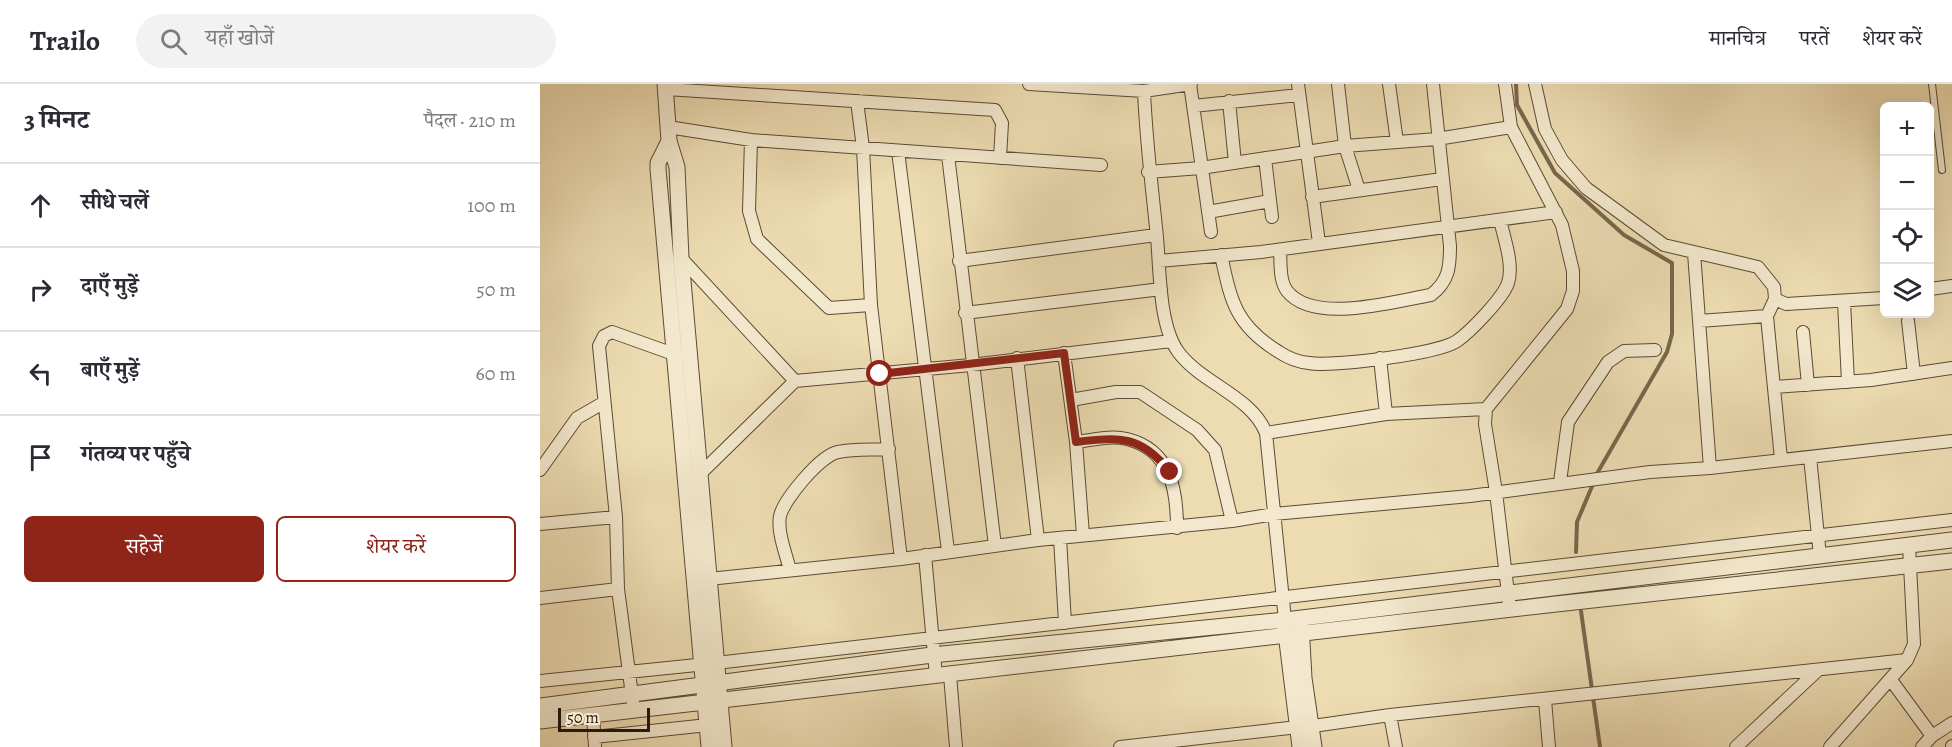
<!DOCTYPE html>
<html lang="hi">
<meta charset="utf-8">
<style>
:root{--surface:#fff;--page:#f2f2f3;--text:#2b2b33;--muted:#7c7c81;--line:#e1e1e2;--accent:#8f2418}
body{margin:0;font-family:Alegreya,"Noto Serif Devanagari",serif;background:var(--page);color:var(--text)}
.controls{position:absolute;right:18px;top:18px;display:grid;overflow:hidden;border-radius:9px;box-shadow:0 6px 24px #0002}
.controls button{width:54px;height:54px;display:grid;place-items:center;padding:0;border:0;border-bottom:2px solid var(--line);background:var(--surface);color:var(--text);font:30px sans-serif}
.scale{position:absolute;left:18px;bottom:15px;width:92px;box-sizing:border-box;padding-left:6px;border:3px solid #2b1b0b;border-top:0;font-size:16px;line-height:21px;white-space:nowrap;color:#2b1b0b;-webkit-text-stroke:4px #f3e8cd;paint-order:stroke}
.stop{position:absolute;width:18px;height:18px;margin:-14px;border:4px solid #8f2418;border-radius:50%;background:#fff}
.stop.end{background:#8f2418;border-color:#fff;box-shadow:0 2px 6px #0008}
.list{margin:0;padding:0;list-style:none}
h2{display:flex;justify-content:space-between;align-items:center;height:78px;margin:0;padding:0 24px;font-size:26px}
h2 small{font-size:20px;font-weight:400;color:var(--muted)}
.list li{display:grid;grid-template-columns:39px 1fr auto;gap:18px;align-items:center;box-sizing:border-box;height:84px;padding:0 24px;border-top:2px solid var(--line)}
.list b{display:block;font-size:22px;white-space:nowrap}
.list em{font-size:20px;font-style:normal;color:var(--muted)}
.actions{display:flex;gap:12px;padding:18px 24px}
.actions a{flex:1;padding:14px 0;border:2px solid var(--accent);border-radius:9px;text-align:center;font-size:21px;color:var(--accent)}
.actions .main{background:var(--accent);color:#fff}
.icon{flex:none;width:33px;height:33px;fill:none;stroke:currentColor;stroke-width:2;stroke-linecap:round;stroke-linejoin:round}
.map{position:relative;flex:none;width:1412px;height:663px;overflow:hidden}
header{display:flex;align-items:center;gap:36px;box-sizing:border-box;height:84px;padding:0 30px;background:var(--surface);border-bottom:2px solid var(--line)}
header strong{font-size:28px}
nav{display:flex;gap:33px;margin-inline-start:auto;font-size:21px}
.search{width:420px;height:54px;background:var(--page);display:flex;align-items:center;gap:15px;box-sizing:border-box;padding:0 21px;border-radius:33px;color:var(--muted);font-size:22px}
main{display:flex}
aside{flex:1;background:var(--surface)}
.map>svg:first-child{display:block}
</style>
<header>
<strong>Trailo</strong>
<div class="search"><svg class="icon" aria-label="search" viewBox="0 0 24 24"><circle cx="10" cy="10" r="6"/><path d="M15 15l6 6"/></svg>यहाँ खोजें</div>
<nav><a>मानचित्र</a><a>परतें</a><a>शेयर करें</a></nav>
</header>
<main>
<aside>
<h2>3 मिनट<small>पैदल · 210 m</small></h2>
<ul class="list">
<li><svg class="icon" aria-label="ahead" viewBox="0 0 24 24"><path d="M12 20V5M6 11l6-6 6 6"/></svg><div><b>सीधे चलें</b></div><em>100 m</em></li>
<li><svg class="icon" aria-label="right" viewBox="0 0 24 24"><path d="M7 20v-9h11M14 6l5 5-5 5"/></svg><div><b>दाएँ मुड़ें</b></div><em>50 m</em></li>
<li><svg class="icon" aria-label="left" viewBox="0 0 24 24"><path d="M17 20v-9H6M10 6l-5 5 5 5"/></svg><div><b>बाएँ मुड़ें</b></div><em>60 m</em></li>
<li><svg class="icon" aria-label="arrive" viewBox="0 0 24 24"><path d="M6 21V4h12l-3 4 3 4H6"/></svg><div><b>गंतव्य पर पहुँचे</b></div></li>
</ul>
<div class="actions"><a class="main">सहेजें</a><a>शेयर करें</a></div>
</aside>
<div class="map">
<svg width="1412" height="663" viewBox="0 0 1412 663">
<rect width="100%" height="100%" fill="#eddcb2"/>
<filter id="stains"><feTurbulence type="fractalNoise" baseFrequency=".00333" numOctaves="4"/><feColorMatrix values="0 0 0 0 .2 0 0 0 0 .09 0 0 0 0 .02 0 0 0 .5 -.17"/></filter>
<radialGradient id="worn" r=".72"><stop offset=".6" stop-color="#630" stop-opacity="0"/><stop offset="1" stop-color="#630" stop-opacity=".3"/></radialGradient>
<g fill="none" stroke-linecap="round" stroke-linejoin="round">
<!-- stream -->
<path stroke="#78674d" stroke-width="4" d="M976 0 977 21 1015 89 1084 151 1132 179V250L1127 268 1055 393
M1036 468 1037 438 1053 400
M1041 527 1060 663"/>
<defs>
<path id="service" d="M1392 0 1402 86"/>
<path id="minor" d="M489 0 604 7 651 0
M650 0 671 148
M758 0 779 159
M798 0 805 62 819 106
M849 0 857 58
M965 0 971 43 1022 141 1033 187V207L1027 225 946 325 945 340 956 408 969 518
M995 0 1005 45 1022 76 1046 104 1124 161 1218 183 1234 203 1235 215 1246 220 1344 214
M126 5 455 26 462 39 460 74
M604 7C606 56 612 104 617 153 620 187 619 243 639 269 663 300 711 312 726 349L745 536
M317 17 323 64 331 221 361 475
M689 17 695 79
M653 22 759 11
M128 43 211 56 561 81
M211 56 209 127 217 155 289 224 331 221
M358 67 408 467
M408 71 455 462
M725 74 732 133
M608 88 661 84 805 62 897 55 971 43
M772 113 902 95
M668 128 730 117
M740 166C741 179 739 196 747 207 774 241 855 217 891 211 909 197 910 183 910 162L893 0
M1154 169 1170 384
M681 171C691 217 695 241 739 268 748 274 758 278 769 279 792 283 898 270 917 257 930 248 963 214 968 199 974 181 964 154 960 136
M141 174 255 297
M419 177 616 151
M619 177 721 168 1016 128
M1390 205 1412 202
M1235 215 1227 232 1228 243 1241 375
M1304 218 1308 298
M425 229 621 205
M1159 237 1227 232
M1368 237 1374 290
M1263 248 1268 301
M524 269 536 358 543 451
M477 274 498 456
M840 274 846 330
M1234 303 1331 296 1412 284
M531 316 576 308H600L657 346 675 366 692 437
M726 349 846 330 946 325
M536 358C553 356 571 351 587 355 631 366 637 406 637 444
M1270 373 1280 472
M0 386 37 334 63 319
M155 391 160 390 255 297 431 281 631 257
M1020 398 1028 338 1068 278 1084 267 1115 266
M0 440 76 433
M520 454 525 539
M385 471 396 592
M250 486C246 470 237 448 240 432 244 415 281 371 298 368 314 365 332 366 349 365
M169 495 361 475 498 456 692 437 734 430 930 412 1110 388 1170 384 1412 357
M0 514 78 505
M410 591 416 663
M1351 596 1392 652
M0 597 176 579 1412 436
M1005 616 1009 663
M93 619 78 505 76 433 59 262 64 252 72 248 142 273
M850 631 856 663
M53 632 55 663
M773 642 850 631 1367 576 1374 560 1369 461
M54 653 168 641
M580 663 758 643
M1196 663 1277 587
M1290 663 1367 576
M1382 663 1392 652 1412 639
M1412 663V662"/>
<path id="tertiary" d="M125 0 129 57 137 83 141 174 184 663
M129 57 118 79V85L169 663
M761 540 764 594 774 663
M745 541 760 663
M0 622 392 571 745 536 1412 456
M0 637 1016 520 1412 477"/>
</defs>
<!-- service casing -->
<use href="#service" stroke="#5c4b35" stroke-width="8"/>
<!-- minor casing -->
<use href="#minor" stroke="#5c4b35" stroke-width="14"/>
<!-- tertiary casing -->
<use href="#tertiary" stroke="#5c4b35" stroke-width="17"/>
<!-- service -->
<use href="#service" stroke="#f3e8cd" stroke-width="6"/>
<!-- minor -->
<use href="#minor" stroke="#f3e8cd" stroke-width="12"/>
<!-- tertiary -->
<use href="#tertiary" stroke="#f3e8cd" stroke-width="15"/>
</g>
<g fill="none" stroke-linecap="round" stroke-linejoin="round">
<!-- route -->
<path stroke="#8f2418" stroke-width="8" d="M340 290 524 269 536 358C580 353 601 351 630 388"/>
</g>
<rect width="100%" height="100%" filter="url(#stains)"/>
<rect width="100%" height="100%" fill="url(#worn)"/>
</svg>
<div class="controls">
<button>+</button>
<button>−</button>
<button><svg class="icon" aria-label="locate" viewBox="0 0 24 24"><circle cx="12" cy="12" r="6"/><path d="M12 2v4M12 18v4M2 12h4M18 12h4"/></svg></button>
<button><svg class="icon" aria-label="layers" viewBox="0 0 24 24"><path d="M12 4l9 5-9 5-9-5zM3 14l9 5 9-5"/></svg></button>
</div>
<div class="scale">50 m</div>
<div class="stop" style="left:340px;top:290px"></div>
<div class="stop end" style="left:630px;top:388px"></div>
</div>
</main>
